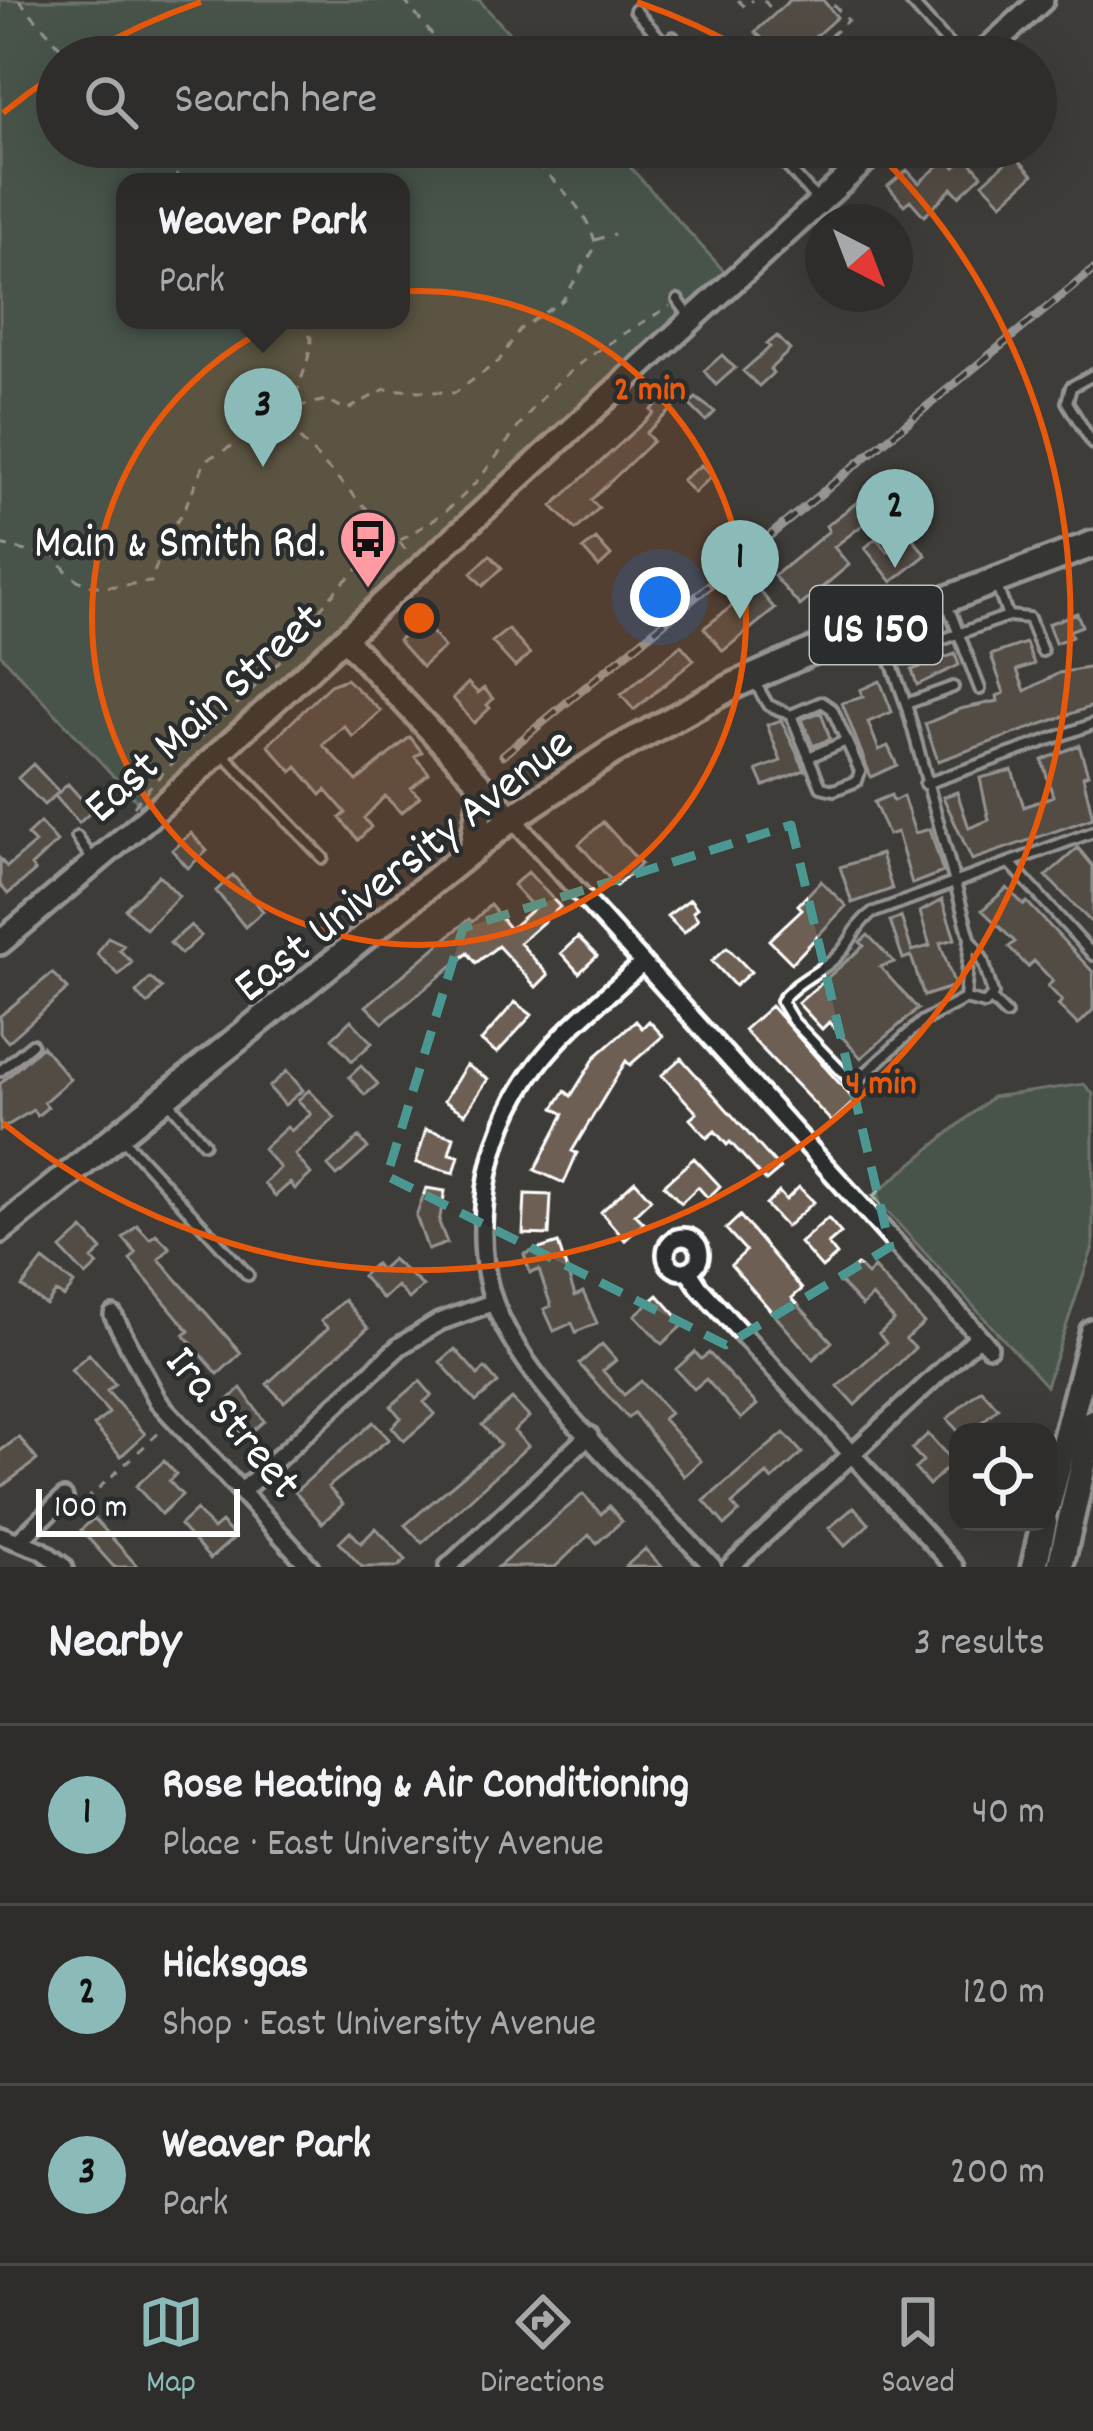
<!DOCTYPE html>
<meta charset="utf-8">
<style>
:root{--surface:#2e2d2b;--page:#3a3937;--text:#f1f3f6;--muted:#a7a8a9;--line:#494947;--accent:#8bbbb9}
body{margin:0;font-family:Dekko,sans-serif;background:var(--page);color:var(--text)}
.controls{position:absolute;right:36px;bottom:36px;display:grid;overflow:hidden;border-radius:24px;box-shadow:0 12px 48px #0002}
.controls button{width:108px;height:108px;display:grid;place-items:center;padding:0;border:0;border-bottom:3px solid var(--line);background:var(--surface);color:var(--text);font:60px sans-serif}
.compass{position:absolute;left:805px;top:204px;width:108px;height:108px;border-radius:50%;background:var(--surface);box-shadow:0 12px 48px #0002;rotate:138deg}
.scale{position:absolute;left:36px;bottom:30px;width:204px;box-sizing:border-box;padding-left:12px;border:6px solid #fff;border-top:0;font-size:33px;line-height:42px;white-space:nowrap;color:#fff;-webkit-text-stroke:9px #2a2d2e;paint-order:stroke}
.you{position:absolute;left:660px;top:597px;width:42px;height:42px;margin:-30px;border:9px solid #fff;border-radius:50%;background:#1a73e8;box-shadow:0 0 0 18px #1a73e833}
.badge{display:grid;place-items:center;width:78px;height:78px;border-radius:50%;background:var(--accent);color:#111;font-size:39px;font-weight:700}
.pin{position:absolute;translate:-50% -99px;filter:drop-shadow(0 3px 6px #0008)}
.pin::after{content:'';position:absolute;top:63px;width:42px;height:36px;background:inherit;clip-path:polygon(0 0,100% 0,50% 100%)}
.popup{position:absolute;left:116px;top:173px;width:294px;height:156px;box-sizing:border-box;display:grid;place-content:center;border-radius:24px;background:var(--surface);filter:drop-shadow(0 3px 9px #0005);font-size:39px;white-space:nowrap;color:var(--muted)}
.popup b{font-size:45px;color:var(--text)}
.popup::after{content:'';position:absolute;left:50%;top:100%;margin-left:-24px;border:24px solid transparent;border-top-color:var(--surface)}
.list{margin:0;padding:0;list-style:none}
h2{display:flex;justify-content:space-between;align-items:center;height:156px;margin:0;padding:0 48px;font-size:51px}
h2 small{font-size:39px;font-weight:400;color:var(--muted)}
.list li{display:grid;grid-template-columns:78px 1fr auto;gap:36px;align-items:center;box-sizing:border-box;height:180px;padding:0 48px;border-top:3px solid var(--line)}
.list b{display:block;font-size:45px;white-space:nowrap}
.list p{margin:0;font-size:39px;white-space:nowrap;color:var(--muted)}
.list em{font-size:39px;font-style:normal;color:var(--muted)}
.icon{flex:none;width:66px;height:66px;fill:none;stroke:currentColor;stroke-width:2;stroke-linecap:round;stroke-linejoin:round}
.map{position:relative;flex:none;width:1093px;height:1567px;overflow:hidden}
.search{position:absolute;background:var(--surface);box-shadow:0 12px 48px #0002;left:36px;right:36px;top:36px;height:132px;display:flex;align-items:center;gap:30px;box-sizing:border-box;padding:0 42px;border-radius:66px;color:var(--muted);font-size:45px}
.sheet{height:696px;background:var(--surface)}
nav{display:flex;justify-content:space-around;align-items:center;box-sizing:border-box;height:168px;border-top:3px solid var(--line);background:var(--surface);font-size:33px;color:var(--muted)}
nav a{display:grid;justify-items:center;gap:6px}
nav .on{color:var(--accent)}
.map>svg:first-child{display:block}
</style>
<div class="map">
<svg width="1093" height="1567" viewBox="0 0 1093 1567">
<rect width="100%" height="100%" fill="#3e3c39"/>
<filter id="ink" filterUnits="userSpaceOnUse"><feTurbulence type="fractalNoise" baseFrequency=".00833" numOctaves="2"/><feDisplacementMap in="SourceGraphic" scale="24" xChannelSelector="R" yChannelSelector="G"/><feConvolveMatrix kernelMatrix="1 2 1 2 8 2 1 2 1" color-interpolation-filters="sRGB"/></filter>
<g filter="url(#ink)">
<!-- green -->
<path fill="#567160" stroke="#aab8b0" stroke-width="3" fill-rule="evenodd" d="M0 0H479L531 57H57V147H612L732 280 147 812 0 654ZM125 182H401V320H125Z
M1084 1084 1093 1094V1247L1046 1386 873 1196 992 1097Z"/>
<!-- building -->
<path fill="#6d5f53" stroke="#fff" stroke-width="3" d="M790 0H823L837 17 792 57H742L763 39 755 32Z
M1014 155 1033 175 1002 203 983 183Z
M966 157 982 175 959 196 952 188 924 216 910 200 904 205 888 186 907 170 919 183 947 158 955 167Z
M777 336 790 350 770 369 773 373 759 386 743 371 770 347 767 344Z
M722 355 735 368 716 385 704 371Z
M668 395 677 405 646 433 653 441 591 500 599 508 576 530 552 506 654 413 651 410Z
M696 398 715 412 706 421 689 404Z
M701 465 712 476 694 493 682 480Z
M886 480 899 497 834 547 849 565 800 606 774 576 829 531 826 526Z
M910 535 926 555 892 582 865 548 876 538 888 552Z
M596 539 611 556 599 567 583 549Z
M490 555 502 568 483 586 471 573Z
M756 587 775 609 723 651 704 628Z
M1077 613 1082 626 1069 631 1072 637 1055 643 1048 624Z
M421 620 444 647 422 667 398 640Z
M508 629 530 654 515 667 492 642Z
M1026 643 1034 664 1017 670 1025 691 1059 673 1093 667V706L938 761 925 724 960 709 998 701 997 696 1004 693 991 655Z
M681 645 694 660 634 710 621 695Z
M955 654 959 665 917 685 912 670Z
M346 679 381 711 353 737 344 726 323 745 357 781 410 737 422 752 415 757 429 773 411 788 420 797 401 813 385 796 364 818 371 827 358 840 340 818 346 813 326 790 321 795 297 767 292 772 268 745 330 685Z
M880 681 892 712 868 722 879 750 888 746 897 765 871 777 842 703 863 697 860 690Z
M468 683 478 693 484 688 493 699 487 705 490 708 474 723 453 698Z
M821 712 830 739 813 746 802 719Z
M781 720 805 770 764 786 757 770 781 761 767 725Z
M1079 745 1088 774 1083 776 1093 818 972 860 943 797 957 792 969 828 989 820 980 778 1012 770 1024 807 1053 796 1042 760Z
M33 764 59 792 44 805 18 778Z
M68 784 92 811 79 823 55 796Z
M891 795 893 801 903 796 915 833 930 829 943 872 912 884 897 832 888 835 874 802Z
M603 822 641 864 616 886 579 844Z
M40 823 57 842 31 866 35 871 8 894 0 885V859L7 867 35 843 27 835Z
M191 833 207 851 188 868 172 850Z
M1078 848 1093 866V924L1046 876Z
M881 854 892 889 852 903 840 867Z
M528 872 560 907 520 943 548 975 536 987 498 946 476 963 468 953 383 1023 366 1006 469 919 472 922 490 905 510 929 534 908 513 885Z
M159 875 179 896 146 929 125 909Z
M233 875 263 911 245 927 216 891Z
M821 881 846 906 792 963 769 940 802 909 798 905Z
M1007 888 1024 905 1027 902 1093 972V1010L1078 1025 1058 1005 1062 1001 1048 986 1053 981 1034 961 1028 967 1009 947 1015 942 982 910Z
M690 899 697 908 693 912 698 919 684 933 667 916Z
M942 900 955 939 940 943 955 986 924 996 911 956 903 959 890 921 901 917 912 951 930 946 920 912Z
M191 925 201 936 181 954 170 943Z
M868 935 894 962 880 967 918 1009 861 1058 829 1022 822 1029 798 1003 864 946 860 942Z
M108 937 124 945 119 950 132 962 119 975 97 954Z
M578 937 597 956 579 973 561 953Z
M727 947 751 972 735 986 712 961Z
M52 973 68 989 8 1042 0 1033V1016Z
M150 978 162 988 148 1004 136 993Z
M515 1002 532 1015 497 1053 481 1041Z
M771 1006 855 1101 832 1122 744 1030Z
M351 1020 372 1043 352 1061 332 1038Z
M636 1021 642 1028 649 1021 663 1036 630 1065 626 1061 572 1151 577 1153 564 1183 535 1170 564 1114 554 1108 565 1091 571 1096 596 1056Z
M42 1046 70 1079 44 1102 48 1107 37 1116 33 1110 0 1130V1084Z
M681 1058 780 1169 766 1181 730 1142 727 1145 715 1131 707 1138 690 1119 697 1113 662 1075Z
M466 1065 488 1079 465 1114 444 1101Z
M361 1066 378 1084 365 1095 349 1077Z
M287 1071 303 1090 285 1105 269 1087Z
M309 1090 335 1118 295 1155 311 1174 295 1189 290 1183 275 1196 264 1183 280 1168 263 1149 287 1127 291 1131 311 1114 298 1100Z
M426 1129 454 1137 449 1154 459 1156 454 1173 416 1163Z
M359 1137 368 1148 337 1176 328 1166Z
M694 1158 720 1186 708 1198 698 1187 681 1203 664 1185Z
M635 1181 651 1199 635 1214 644 1223 625 1240 601 1212Z
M799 1187 814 1202 786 1227 766 1205 779 1192 786 1200Z
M426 1188 445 1191 439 1222 447 1243 428 1250 416 1216Z
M525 1194 551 1195 549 1235 523 1234Z
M740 1216 802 1289 792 1298 832 1342 813 1359 731 1265 746 1251 726 1229Z
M828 1218 841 1233 828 1244 837 1255 822 1268 800 1243Z
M137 1225 150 1239 156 1234 170 1248 159 1259 241 1353 218 1374 184 1335 189 1331 130 1260 136 1253 123 1238Z
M83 1229 102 1250 92 1259 98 1265 86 1276 61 1249Z
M558 1243 575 1296 583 1292 597 1323 576 1332 572 1323 554 1331 544 1309 551 1306 539 1270 530 1273 524 1254Z
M392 1259 423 1286 409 1299 397 1286 383 1299 362 1276 375 1264 380 1270Z
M43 1260 74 1284 64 1297 56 1292 46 1305 22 1287Z
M857 1265 867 1275 874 1268 924 1323 906 1339 915 1348 855 1405 838 1386 886 1343 879 1334 894 1320 872 1296 862 1306 839 1281Z
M658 1295 684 1324 662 1344 635 1315Z
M344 1300 368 1328 284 1402 267 1384 328 1328 321 1321Z
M602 1344 616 1360 603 1371 624 1395 641 1381 670 1413 663 1419 701 1461 684 1476 634 1413 628 1418 579 1364Z
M455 1349 478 1375 485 1368 498 1383 476 1402 440 1362Z
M695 1352 701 1359 709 1353 757 1405 741 1419 706 1379 694 1389 676 1369Z
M89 1354 115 1384 107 1391 145 1434 121 1456 94 1426 109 1413 71 1370Z
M420 1381 432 1395 424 1402 435 1414 404 1441 392 1427 401 1418 391 1406Z
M241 1388 264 1421 246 1437 218 1410Z
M981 1389 998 1408 971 1432H959L947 1419Z
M512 1399 529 1417 514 1431 528 1446 422 1543 405 1525 500 1445 482 1425Z
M373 1422 389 1439 328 1487 343 1504 322 1523 295 1492Z
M784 1433 802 1453 772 1480 767 1474 732 1504 739 1512 725 1525 704 1501Z
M928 1434 953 1462 929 1485 915 1469 923 1461 912 1449Z
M19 1437 37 1460 0 1488V1451Z
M164 1461 176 1474 169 1481 182 1495 161 1514 136 1486Z
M583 1494 601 1514 609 1506 622 1521 597 1543 589 1535 555 1567H498Z
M854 1507 869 1524 845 1546 829 1528Z
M196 1510 213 1529 221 1522 235 1537 210 1559 180 1525Z
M94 1518 138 1567H114L81 1530Z
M376 1528 406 1560 398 1567H362L339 1542 350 1531 361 1543Z
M645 1549 662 1567H625Z"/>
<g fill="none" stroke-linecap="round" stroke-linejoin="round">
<defs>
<path id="lane" d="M909 0 960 57
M635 10 665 44 673 37
M770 147 818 201
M678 300 691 318
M1093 375 1071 387 1067 402 1093 444
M946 601 980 689
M1008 616 1029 618 1042 651
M880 631 906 704 970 938 965 999 985 1004 993 994 983 960 970 938
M891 658 1008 616 997 587
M754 681 768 705 791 715 821 787 834 790 857 781 860 771 832 709 822 702 791 715
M906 704 953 687
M222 753 323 858
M809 757 846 741
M925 784 1093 724
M77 837 94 862
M1010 863 1093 955
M990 998 1006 1014
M965 999 923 1021 854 1084 793 1021 781 1001C797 979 826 971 842 951 854 937 856 924 872 913L1093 832
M0 1071 32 1044
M170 1103 204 1143
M123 1139 248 1275"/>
<path id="street" d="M512 818 989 1347
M643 963C608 995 567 1026 538 1064 510 1100 492 1145 486 1190 481 1226 481 1264 493 1299 521 1385 649 1497 713 1567
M666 1254a17 17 0 1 1 34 0a17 17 0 1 1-34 0Z
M688 1270 699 1287 955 1567
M113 1315 158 1401 310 1567
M241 1492 400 1346 439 1322 494 1302
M0 1535 41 1550 64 1567
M20 1540 64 1498
M448 1567 589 1435
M730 1567 979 1336"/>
<path id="secondary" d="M979 57 1042 0
M344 638 512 818
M0 943 149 817 880 147"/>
<path id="primary" d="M472 850 483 789
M0 1230 512 818 612 752 735 685 833 642 1093 544
M1048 1504 1093 1332
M1034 1567 1044 1522
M1060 1567 1093 1422"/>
</defs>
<!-- lane casing -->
<use href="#lane" stroke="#fff" stroke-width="16"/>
<!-- street casing -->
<use href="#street" stroke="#fff" stroke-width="24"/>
<!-- secondary casing -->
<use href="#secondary" stroke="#fff" stroke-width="30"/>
<!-- primary casing -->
<use href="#primary" stroke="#fff" stroke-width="33"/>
<!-- path -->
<path stroke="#fff" stroke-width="3" stroke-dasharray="9 9" stroke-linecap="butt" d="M19 0 69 57
M404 0 450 57
M738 0 745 7 753 0
M764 0 771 9
M813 42 824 55 822 57
M817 48 848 20 829 0
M152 147 183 182
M595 240 614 234
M299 320 311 338C310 375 282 401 299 438L409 553
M0 545 40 554 41 550 55 554C78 598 108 586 151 582L165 540 183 512 206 460 234 445 262 414 327 400 347 410 385 389 455 393 499 361 519 330 563 300 596 246C587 204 548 179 522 147
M134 806C177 750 237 711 282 658 308 627 328 594 359 568 393 541 432 526 464 495 494 465 515 427 544 396 581 357 625 333 670 306
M72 1507 75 1510 162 1430"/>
<!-- lane -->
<use href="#lane" stroke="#2a2d2e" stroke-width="8"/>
<!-- street -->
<use href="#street" stroke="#2a2d2e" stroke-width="15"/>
<!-- secondary -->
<use href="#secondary" stroke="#2a2d2e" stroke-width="21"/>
<!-- primary -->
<use href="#primary" stroke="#2a2d2e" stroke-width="24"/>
<defs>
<path id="rail" d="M503 755 1093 270"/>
</defs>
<!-- rail casing -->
<use href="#rail" stroke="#fff" stroke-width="9"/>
<!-- rail -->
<use href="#rail" stroke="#2a2d2e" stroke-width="4.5" stroke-dasharray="14" stroke-linecap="butt"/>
</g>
</g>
<!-- marked area -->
<path d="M0 0H1093V1567H0ZM791 825 890 1247 726 1345 387 1176 463 928Z" fill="#3e3c39" fill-opacity=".55" fill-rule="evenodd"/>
<path fill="none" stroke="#4b9892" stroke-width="9" stroke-dasharray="24 15" stroke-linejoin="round" d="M791 825 890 1247 726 1345 387 1176 463 928Z"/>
<!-- distance rings -->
<circle cx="419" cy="618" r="327" fill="#e8590c" fill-opacity=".12"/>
<g fill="none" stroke="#e8590c" stroke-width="6">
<circle cx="419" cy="618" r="327"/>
<path d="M3 113A654 654 0 0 1 53 76M87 54A654 654 0 0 1 201 2M637 2A654 654 0 0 1 751 54M873 148A654 654 0 0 1 3 1123"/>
</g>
<!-- icons -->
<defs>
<symbol id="bus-pin" viewBox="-11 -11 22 30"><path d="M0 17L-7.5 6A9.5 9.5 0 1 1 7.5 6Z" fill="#ff9aa2" stroke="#2a2d2e"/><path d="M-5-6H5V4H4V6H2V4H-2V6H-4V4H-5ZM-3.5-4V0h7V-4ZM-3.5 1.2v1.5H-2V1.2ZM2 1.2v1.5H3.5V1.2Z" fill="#111"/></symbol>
</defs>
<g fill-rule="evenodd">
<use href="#bus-pin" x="335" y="506" width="66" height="90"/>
</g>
<g text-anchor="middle" stroke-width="9" stroke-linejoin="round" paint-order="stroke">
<!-- shield labels -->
<rect fill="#2a2d2e" stroke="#bfc0c0" stroke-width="3" x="810" y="586" width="132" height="78" rx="9"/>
<g font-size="45" font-weight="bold" fill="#fff">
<text x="876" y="641">US 150</text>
</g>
<!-- poi labels -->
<g font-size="48" fill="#fff" stroke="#2a2d2e" text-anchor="end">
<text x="326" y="556">Main &amp; Smith Rd.</text>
</g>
<!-- street labels -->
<g font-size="48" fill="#fff" stroke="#2a2d2e">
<text transform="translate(201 710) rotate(-42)" y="17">East Main Street</text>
<text transform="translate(401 862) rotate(-38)" y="17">East University Avenue</text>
<text transform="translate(236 1420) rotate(50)" y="17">Ira Street</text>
</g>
</g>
<circle cx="419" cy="618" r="18" fill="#e8590c" stroke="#2a2d2e" stroke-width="6"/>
<g font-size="36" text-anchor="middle" font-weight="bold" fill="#e8590c" stroke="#2a2d2e" stroke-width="9" stroke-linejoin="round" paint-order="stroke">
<text x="650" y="399">2 min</text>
<text x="881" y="1093">4 min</text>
</g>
</svg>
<div class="controls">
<button><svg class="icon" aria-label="locate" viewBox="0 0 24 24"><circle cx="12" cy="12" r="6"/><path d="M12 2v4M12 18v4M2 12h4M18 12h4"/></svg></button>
</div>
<svg class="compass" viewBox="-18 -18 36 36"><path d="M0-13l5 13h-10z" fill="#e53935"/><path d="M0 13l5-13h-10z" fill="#a7a8a9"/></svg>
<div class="scale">100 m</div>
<div class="you"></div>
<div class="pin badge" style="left:740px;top:619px">1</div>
<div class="pin badge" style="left:895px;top:568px">2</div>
<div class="pin badge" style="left:263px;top:467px">3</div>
<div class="popup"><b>Weaver Park</b>Park</div>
<div class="search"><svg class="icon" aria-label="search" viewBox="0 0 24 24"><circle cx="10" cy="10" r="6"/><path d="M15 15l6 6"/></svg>Search here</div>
</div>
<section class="sheet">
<h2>Nearby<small>3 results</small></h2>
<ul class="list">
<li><span class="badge">1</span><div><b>Rose Heating &amp; Air Conditioning</b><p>Place · East University Avenue</p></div><em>40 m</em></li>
<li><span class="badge">2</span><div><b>Hicksgas</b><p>Shop · East University Avenue</p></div><em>120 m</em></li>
<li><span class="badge">3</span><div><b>Weaver Park</b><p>Park</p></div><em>200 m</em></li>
</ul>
</section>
<nav>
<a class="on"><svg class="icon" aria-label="map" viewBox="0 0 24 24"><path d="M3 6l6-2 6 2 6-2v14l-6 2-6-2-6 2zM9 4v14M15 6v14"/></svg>Map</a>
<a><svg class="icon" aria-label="directions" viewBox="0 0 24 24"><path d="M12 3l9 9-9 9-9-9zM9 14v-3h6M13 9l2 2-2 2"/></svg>Directions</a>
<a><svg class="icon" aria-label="saved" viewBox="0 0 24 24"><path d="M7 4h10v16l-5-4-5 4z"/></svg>Saved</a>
</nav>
